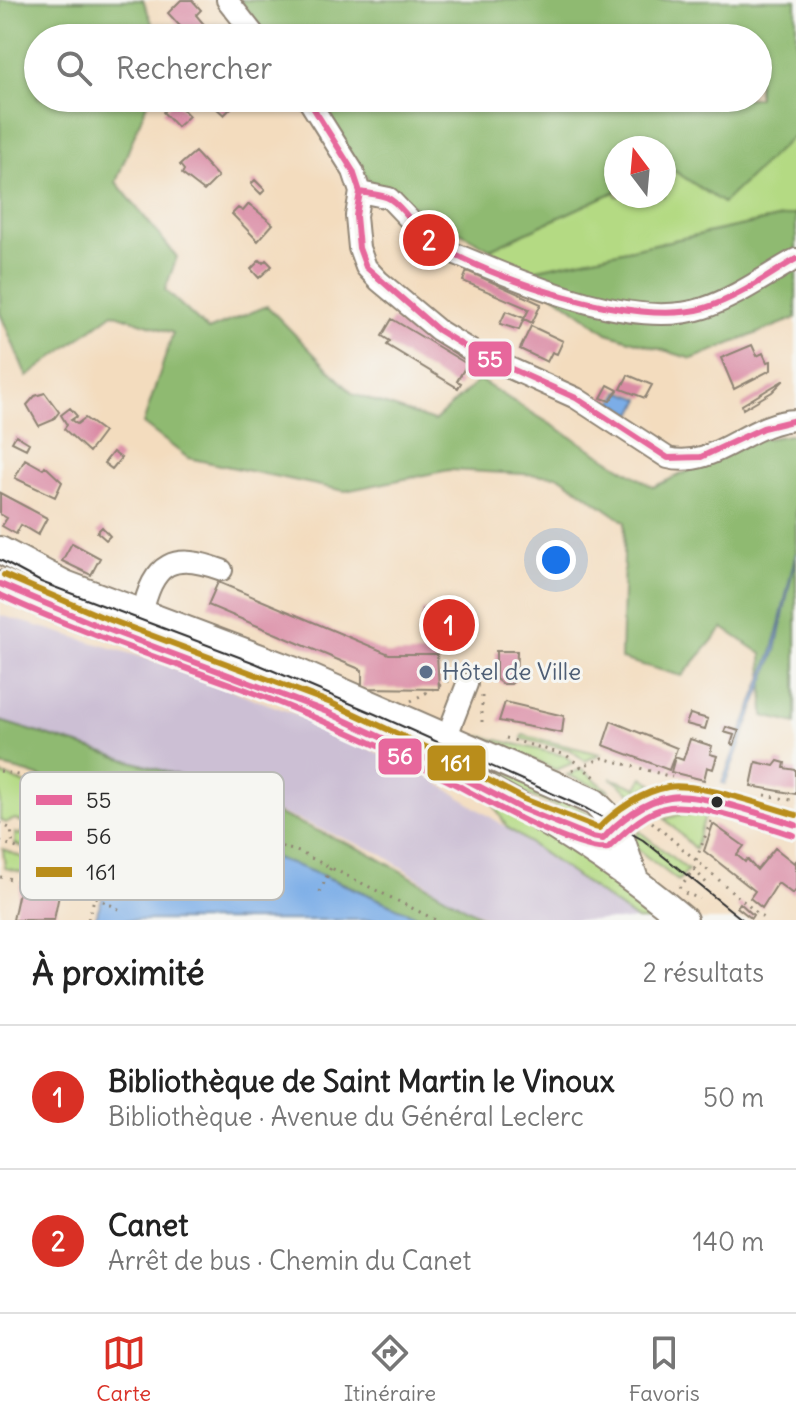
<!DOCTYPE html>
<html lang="fr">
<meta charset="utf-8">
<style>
:root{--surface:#fff;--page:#f2f2f2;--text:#222;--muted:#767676;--line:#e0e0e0;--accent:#d93025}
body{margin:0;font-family:Delius,sans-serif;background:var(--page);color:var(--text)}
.compass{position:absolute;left:604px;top:136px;width:72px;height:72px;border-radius:50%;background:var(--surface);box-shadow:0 2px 6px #0004;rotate:344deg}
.you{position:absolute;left:556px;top:560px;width:28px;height:28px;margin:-20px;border:6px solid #fff;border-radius:50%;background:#1a73e8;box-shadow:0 0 0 12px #1a73e833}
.badge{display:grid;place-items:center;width:52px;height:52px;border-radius:50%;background:var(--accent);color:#fff;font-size:26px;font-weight:700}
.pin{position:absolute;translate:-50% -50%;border:4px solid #fff;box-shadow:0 2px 8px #0006}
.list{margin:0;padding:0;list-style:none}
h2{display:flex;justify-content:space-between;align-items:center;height:104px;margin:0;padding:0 32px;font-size:34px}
h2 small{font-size:26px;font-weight:400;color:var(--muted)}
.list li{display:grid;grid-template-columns:52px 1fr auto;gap:24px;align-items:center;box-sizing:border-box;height:144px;padding:0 32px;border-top:2px solid var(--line)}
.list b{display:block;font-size:30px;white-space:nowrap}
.list p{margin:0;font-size:26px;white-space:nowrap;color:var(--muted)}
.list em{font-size:26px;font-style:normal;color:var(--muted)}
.icon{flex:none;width:44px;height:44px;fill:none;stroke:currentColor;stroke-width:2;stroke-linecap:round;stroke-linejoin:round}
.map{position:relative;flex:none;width:796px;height:920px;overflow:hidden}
.search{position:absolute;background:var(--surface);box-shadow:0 2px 6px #0004;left:24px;right:24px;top:24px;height:88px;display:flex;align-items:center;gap:20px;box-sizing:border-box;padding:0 28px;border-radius:44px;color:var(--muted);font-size:30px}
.sheet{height:392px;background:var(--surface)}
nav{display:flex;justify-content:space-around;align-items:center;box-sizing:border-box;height:112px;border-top:2px solid var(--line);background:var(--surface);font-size:22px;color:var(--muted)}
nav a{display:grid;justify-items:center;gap:4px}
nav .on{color:var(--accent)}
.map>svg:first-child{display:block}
</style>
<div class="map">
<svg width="796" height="920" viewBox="0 0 796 920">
<rect width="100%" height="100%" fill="#f6f6f2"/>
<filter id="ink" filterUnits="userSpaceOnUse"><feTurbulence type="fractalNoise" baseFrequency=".0125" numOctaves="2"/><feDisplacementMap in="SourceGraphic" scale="16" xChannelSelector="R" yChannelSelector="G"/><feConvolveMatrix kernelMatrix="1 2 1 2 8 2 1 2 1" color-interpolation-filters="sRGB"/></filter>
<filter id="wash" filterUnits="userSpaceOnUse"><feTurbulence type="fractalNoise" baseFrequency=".006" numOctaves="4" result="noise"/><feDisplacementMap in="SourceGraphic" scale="32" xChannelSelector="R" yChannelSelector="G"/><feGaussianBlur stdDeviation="1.8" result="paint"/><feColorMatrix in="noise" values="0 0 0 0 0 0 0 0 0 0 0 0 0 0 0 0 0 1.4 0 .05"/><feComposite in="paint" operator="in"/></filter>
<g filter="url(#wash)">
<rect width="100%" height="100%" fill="#f3dcbe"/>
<!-- industrial -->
<path fill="#ccbfd4" d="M0 615 149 659 303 717 430 778 557 860 637 920H493L456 903 380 853 338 836 216 787 0 721Z"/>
<!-- green -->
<path fill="#b4da83" stroke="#708257" stroke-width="2" d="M792 132 796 133V214L524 272 490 249 616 191V196H664V164L723 203Z
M523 735 600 754 585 761 571 750 522 739Z
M480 736 566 756 573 763 556 770Z
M461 749 597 817V824L466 769Z
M582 769 609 791V792L567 775Z
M0 774 67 800 54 831 38 854 15 844V833L20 835 26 824 15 819 6 823 0 820Z
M643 777 653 784 633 795 611 778 637 788Z
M492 802 575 849 661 920H637L507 827Z
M701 814 705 816 695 849 665 819 678 815Z
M639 831 688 870 678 881 633 846Z
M3 849 37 864 42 872 29 874 5 868Z"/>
<!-- forest -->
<path fill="#8fba71" stroke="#5d724e" stroke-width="2" d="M0 0H143L158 38H38V98H149L116 182 177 257 165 290 208 330 267 306 353 394 434 421 479 380 653 487 757 440 796 434V724L764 716 762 654 723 628 682 676 621 659 625 522 559 476 449 470 345 491 188 458 143 424 173 333 113 313 27 377 0 313Z
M240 0H796V133L723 203 664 164V148H616V191L490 249 369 181 311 98H758V38H269Z
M796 214V318L692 359 607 333 524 272Z
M0 721 216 787 367 852 487 920H425L345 884 247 848 157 825 88 818C72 784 36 773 0 766Z"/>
<!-- water -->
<path fill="#7bade7" stroke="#536c89" stroke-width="2" d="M620 391 641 399 633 414 613 402Z
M796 553 776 650 725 784 722 783 773 650Z
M74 815C102 820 131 820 159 825 252 844 339 881 425 920H94C122 853 97 877 65 837L64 825Z"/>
<g id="blocks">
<!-- building -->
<path fill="#da8aa4" d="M181 0H192L201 10 196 15 207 28 196 38H191L168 13Z
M205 98H237L239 100 224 115Z
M174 100 189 116 177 127 163 112Z
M195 152 218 177 204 191 182 174 184 170 180 165Z
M255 180 265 190 261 194 251 184Z
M249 204 273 224 258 241 232 214 238 208 243 211Z
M260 260 263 263 266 260 272 266 259 278 251 269Z
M467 271 541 304 532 323 524 319 529 309 463 281Z
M506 311 524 318 519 330 500 324Z
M392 319 467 364 457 381 461 383 458 388 387 345 390 341 382 336Z
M531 326 563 341 557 354 552 352 547 362 520 349Z
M752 345 757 356 763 353 767 362 771 361V370L734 389 721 358Z
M628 375 652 385 645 398 621 389Z
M784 380 772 392 743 409 742 405Z
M608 385 618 390 610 401 601 398Z
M45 393 59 412 53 420 39 426 27 405 35 396Z
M70 408 77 416 71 420 77 424 85 418 104 432 89 452 64 429 67 425 61 415Z
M16 435 29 443 26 449 12 442Z
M113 452 121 458 112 469 104 463Z
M25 459 43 469 45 466 62 482 55 497 15 478Z
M0 493 47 518 38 535 21 525 16 534 2 526 7 518 0 514Z
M102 527 110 536 106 540 97 532Z
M72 543 100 558 91 575 62 561Z
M218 582 389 654H437L439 689 362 688V670L208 605Z
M422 610H464V632H422Z
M496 651H517L516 679 511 684H502L496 679Z
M505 702 564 716 562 733 499 721Z
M690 714 708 719 705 729 686 724Z
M611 721 677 748 669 770 603 745Z
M726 727 739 731 734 745 731 744 734 735 724 732Z
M690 739 712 746 710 754 717 756 713 769 707 767 704 780 671 772 675 757 683 760Z
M778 761 785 763 784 768 796 770V794L751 786 756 762 774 766Z
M713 824 744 846 737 855 745 862 747 859 757 870 775 848 794 863 796 861V890L793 894 778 883 762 908 750 898 755 891 704 851Z
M21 882 60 890 54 920H13Z
M740 903 753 915 751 918 737 907Z"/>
</g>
</g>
<g filter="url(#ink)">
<use href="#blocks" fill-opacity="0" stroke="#8f8474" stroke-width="2"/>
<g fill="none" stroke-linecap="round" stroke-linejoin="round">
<defs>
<path id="minor" d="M227 0 257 38
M307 98 353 171 360 192 356 216 359 248 366 267 379 281 438 330 472 351 576 398 668 458C714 470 749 421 796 420
M360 192 389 198 429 240 451 252C519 280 630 332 704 308 735 298 767 275 796 259
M142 615C153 561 174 552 222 570
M455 752 450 728 467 684
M616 824C632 814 653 797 672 796 713 793 758 815 796 825"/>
<path id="major" d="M0 550 65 584 295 671 594 802 616 824 634 877
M0 584C83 625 174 652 261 685 409 742 563 817 684 920"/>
</defs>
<!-- minor casing -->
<use href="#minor" stroke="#8f8474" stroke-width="24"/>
<!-- major casing -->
<use href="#major" stroke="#8f8474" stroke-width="30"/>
<!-- path -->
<path stroke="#8f8474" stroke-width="3" stroke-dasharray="2 6" stroke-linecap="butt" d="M439 685 450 680
M482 696V728
M411 701 433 689
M506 738 566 755 599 780
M572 770 603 758 672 777
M0 771 39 780 73 798
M765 795 796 801
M652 822 765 920
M0 823 11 829 13 847
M0 841 99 882 88 920
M696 860 713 816
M41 861 73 798 90 792 115 796 299 852 436 920
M694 869 710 887
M0 877C26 881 51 889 72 870
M679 888 699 863
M320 892 331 867
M685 893 700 899
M96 897 120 910"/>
<!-- minor -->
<use href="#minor" stroke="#fff" stroke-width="20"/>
<!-- major -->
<use href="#major" stroke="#fff" stroke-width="26"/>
<!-- tram -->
<path stroke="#2b2b2b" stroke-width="2" d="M0 560 41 582 255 663 375 714 587 809 643 840 743 920"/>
<defs>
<path id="bus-1" d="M307 98 353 171 360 192 356 216 359 248 366 267 438 330 472 351 576 398 668 458 701 457 763 428 796 420
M360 192C369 194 382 194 390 199 406 209 415 231 432 242 493 280 635 328 705 308 738 298 767 276 796 259
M0 584 96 625 327 712 425 758 520 808 592 837 603 839C618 821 646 800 670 797 699 792 766 816 796 825"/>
<path id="bus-2" d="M0 595C83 634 169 661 254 693 322 719 389 750 453 783 483 799 578 853 608 848 624 833 646 810 670 807 699 803 764 826 793 835"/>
<path id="bus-3" d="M4 575 100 616 331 703 430 749 524 799 595 827 599 828C615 810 644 791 668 787 696 782 767 806 796 815"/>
</defs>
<!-- bus-1 casing -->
<use href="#bus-1" stroke="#f6f6f2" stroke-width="12"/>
<!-- bus-2 casing -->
<use href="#bus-2" stroke="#f6f6f2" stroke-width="12"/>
<!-- bus-3 casing -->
<use href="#bus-3" stroke="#f6f6f2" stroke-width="12"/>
<!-- bus-1 -->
<use href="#bus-1" stroke="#e7679c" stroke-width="6"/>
<!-- bus-2 -->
<use href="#bus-2" stroke="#e7679c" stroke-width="6"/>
<!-- bus-3 -->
<use href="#bus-3" stroke="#b98d1b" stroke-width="6"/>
</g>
</g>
<!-- markers -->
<circle fill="#5c6f8a" stroke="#f6f6f2" stroke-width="3" cx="426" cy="672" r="8"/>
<circle fill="#2b2b2b" stroke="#f6f6f2" stroke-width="3" cx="717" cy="802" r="7"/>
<g text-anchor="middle" stroke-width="6" stroke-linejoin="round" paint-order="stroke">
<!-- service labels -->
<g font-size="24" fill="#4e5e75" stroke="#f6f6f2" text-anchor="start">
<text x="442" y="680">Hôtel de Ville</text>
</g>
</g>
<!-- legend -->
<rect x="20" y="772" width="264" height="128" rx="12" fill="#f6f6f2" stroke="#b9b9b6" stroke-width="2"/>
<rect x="36" y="795" width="36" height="10" fill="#e7679c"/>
<rect x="36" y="831" width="36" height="10" fill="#e7679c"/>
<rect x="36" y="867" width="36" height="10" fill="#b98d1b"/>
<g font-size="22" fill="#2b2b2b">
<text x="86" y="808">55</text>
<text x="86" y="844">56</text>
<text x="86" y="880">161</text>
</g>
<g stroke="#f6f6f2" stroke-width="3">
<rect x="467" y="340" width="46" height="38" rx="8" fill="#e7679c"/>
<rect x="377" y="737" width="46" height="39" rx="8" fill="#e7679c"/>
<rect x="426" y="744" width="61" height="38" rx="8" fill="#b98d1b"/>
</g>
<g font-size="22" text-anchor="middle" font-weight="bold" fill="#fff">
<text x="490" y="367">55</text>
<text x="400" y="764">56</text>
<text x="456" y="771">161</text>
</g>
</svg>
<svg class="compass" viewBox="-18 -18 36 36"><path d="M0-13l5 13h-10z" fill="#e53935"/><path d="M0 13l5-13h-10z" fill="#767676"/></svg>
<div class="you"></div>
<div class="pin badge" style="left:449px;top:625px">1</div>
<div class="pin badge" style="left:429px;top:240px">2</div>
<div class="search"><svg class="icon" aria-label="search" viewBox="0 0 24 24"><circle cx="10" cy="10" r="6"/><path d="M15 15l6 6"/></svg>Rechercher</div>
</div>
<section class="sheet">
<h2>À proximité<small>2 résultats</small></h2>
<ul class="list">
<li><span class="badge">1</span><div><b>Bibliothèque de Saint Martin le Vinoux</b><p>Bibliothèque · Avenue du Général Leclerc</p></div><em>50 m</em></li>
<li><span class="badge">2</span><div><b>Canet</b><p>Arrêt de bus · Chemin du Canet</p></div><em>140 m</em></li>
</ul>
</section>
<nav>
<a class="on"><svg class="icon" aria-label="map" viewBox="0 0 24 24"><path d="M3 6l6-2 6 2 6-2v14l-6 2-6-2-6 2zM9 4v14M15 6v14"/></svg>Carte</a>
<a><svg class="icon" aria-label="directions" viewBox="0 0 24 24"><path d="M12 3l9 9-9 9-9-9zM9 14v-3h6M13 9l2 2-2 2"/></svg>Itinéraire</a>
<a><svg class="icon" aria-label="saved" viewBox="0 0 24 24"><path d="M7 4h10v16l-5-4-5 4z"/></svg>Favoris</a>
</nav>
